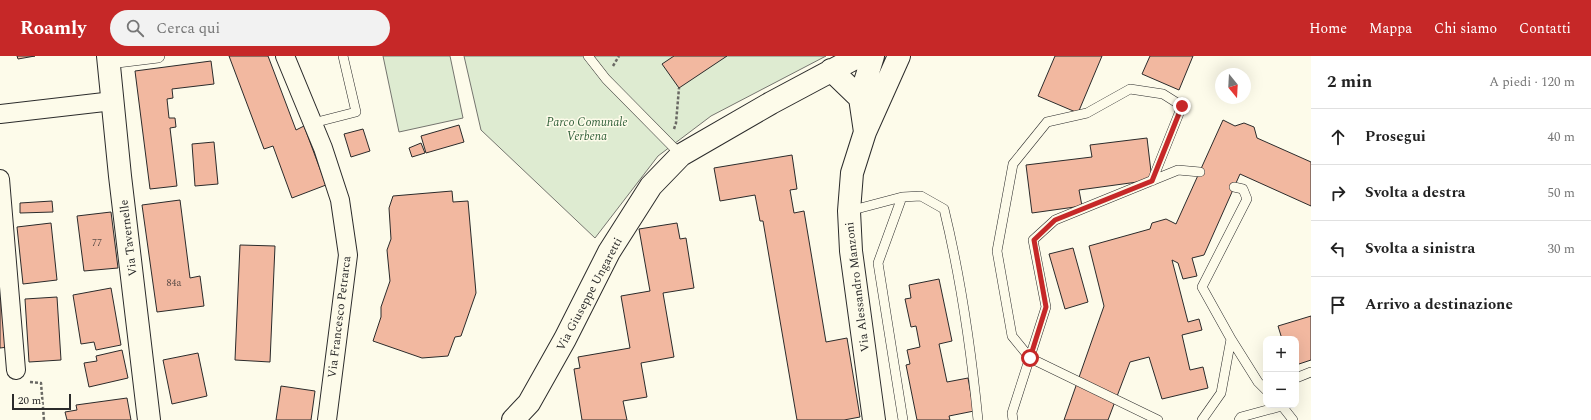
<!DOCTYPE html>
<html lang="it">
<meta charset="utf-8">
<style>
:root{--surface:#fff;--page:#f2f2f2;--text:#222;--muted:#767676;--line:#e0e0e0;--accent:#c62828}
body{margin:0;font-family:Spectral,serif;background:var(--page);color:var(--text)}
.controls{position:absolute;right:12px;bottom:12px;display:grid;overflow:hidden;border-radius:8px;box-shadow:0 4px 16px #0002}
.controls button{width:36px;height:36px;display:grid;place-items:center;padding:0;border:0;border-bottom:1px solid var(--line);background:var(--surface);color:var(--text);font:20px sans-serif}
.compass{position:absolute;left:1215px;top:12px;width:36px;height:36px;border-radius:50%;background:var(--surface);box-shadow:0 4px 16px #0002;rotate:162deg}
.scale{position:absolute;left:12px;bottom:10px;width:59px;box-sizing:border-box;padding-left:4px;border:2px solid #2b2b2b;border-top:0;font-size:11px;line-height:14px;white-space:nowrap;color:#2b2b2b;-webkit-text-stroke:3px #fdfbea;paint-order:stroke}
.stop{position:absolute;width:12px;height:12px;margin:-9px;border:3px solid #c62828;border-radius:50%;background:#fff}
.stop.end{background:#c62828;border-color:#fff;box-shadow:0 1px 4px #0008}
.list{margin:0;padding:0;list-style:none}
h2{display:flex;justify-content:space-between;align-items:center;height:52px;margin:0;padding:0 16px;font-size:17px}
h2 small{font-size:13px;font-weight:400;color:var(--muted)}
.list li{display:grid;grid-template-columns:26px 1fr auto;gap:12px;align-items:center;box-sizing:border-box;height:56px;padding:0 16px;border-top:1px solid var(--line)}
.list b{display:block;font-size:15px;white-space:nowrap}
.list em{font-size:13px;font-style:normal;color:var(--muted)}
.icon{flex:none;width:22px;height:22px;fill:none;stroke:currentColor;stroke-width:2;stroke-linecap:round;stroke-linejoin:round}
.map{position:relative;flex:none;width:1311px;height:364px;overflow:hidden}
header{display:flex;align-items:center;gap:24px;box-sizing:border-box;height:56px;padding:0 20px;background:var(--accent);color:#fff}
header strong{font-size:19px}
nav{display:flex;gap:22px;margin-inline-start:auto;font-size:14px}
.search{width:280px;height:36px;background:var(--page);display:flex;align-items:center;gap:10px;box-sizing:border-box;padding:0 14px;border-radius:22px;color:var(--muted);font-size:15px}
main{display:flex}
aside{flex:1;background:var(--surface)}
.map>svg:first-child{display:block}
</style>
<header>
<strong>Roamly</strong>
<div class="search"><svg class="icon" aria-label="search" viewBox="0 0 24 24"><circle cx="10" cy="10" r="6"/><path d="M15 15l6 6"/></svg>Cerca qui</div>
<nav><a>Home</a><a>Mappa</a><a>Chi siamo</a><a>Contatti</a></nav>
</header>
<main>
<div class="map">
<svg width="1311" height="364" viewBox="0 0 1311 364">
<rect width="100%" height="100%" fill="#fdfbea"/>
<!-- green -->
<path fill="#deebd1" stroke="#74746e" d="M383 0H450L463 62 399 76Z
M464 0H826L711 60 658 100 595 182 481 74Z"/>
<!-- building -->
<path fill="#f2b8a0" stroke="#2b2b2b" d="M17 0H35L18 3Z
M229 0H268L296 74 304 70 326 129 292 142 273 90 264 93Z
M674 0H727L679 32 662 8Z
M1055 0H1102L1078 57 1038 40Z
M1150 0H1193L1179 34 1142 18Z
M211 5 214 28 172 33 173 42 167 43 169 62H175L176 71 170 72 177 130 150 133 135 15Z
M1223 64 1235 70 1244 67 1254 71 1257 82 1311 106V150L1240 118 1204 199 1192 202 1197 220 1183 223 1178 207 1172 204 1188 266 1199 263 1202 274 1182 279 1190 314 1203 311 1208 332 1162 343 1149 301 1130 306 1108 364H1064L1104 250 1089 190 1150 173 1152 167 1166 163 1176 168Z
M459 69 464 86 426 97 421 80Z
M363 73 370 95 351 101 344 78Z
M1147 82 1152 124 1079 134 1082 150 1032 157 1026 109 1092 101 1090 89Z
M214 86 218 128 195 130 192 88Z
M421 87 425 97 412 101 409 92Z
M792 99 797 133 790 134 794 157 804 155 826 286 847 282 860 361 844 364H797L763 165H760L755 139 720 145 714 112Z
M452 135 453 146 468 145 476 237 461 280 455 281 448 300 422 302 373 285 381 261V251L390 225 387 194 391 183 389 152 393 140Z
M180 144 190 222 200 220 204 250 157 256 142 149Z
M52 145 53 156 20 157V147Z
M111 156 118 212 84 215 77 160Z
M51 167 57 224 23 228 17 171Z
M677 167 680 183 686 182 694 232 663 237 674 301 641 307 647 341 623 345 627 364H582L574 313 580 312 578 301 630 292 621 240 650 235 639 173Z
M240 189 275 190 270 306 235 304Z
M1073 192 1088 246 1065 253 1049 198Z
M939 223 952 285 939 288 947 326 968 322 974 355 949 360 950 364H917L906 309 910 308 907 294 920 291 916 270 911 271 905 243 911 242 909 229Z
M0 232H2L8 291 0 292Z
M111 232 121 289 96 294 94 286 81 288 73 239Z
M57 241 61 304 29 306 25 243Z
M1311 260V304L1296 309V283H1282L1278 270Z
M122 294 128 322 89 331 84 307 97 305 96 300Z
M198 297 207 340 172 348 163 304Z
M281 330 315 335 311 364H276Z
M127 342 131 364H67L65 356 77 354 76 349Z"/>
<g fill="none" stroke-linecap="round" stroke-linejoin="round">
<defs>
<path id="service" d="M588 0 606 23 681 99
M313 67 356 56 343 0
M1152 125 1182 50 1163 38 1130 33 1087 57 1047 66 1013 108 997 195 1012 280 1030 302 1158 364
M902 141 878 207 903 364
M849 155 902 141 921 140 944 153C961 223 971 293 978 364
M1231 283 1258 326 1266 334
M1296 322 1311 316
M1013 364 1012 357 1046 251 1033 184 1055 164 1178 114 1200 116
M1202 364 1221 337 1231 283 1202 231 1247 143 1243 133 1234 131
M1239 364 1241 361 1282 350 1293 364"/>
<path id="pedestrian" d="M109 6 158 0"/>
<path id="minor" d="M285 0 323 92 340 144 348 199 327 364
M0 58 113 45
M0 123 16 314"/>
<path id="tertiary" d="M108 0 120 120 149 364
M831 14 860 42
M865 76 860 42 873 0
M513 364 529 347 565 283 609 196 651 130 681 99 771 47 859 0
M874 364 851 195 849 155 852 117 865 76 899 0"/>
</defs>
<!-- service casing -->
<use href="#service" stroke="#2b2b2b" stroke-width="10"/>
<!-- pedestrian casing -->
<use href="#pedestrian" stroke="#2b2b2b" stroke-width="14"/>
<!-- minor casing -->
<use href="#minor" stroke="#2b2b2b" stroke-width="20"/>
<!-- tertiary casing -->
<use href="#tertiary" stroke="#2b2b2b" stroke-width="24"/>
<!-- path -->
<path stroke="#6a6964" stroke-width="2.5" stroke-dasharray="3 2" stroke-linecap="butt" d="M613 10 619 0
M674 73 676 67 679 32
M30 326 41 327 44 364"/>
<!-- service -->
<use href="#service" stroke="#fdfbea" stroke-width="9"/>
<!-- pedestrian -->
<use href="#pedestrian" stroke="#fdfbea" stroke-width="13"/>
<!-- minor -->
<use href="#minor" stroke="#fdfbea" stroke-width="18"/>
<!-- tertiary -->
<use href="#tertiary" stroke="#fdfbea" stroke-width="22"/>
</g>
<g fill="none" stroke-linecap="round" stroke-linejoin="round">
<!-- route -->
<path stroke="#c62828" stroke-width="5" d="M1030 302 1046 251 1034 184 1055 164 1152 125 1182 50"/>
</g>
<g text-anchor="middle" stroke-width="3" stroke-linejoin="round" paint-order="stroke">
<!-- number labels -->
<g font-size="10" fill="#5d4e48">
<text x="97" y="190">77</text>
<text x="174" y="230">84a</text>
</g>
<!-- park labels -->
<g font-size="12" font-style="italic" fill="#34623c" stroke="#fdfbea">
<text x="587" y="70">Parco Comunale<tspan x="587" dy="14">Verbena</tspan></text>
</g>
<!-- street labels -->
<g font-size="12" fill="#2b2b2b" stroke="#fdfbea">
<text transform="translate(128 182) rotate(-97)" y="4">Via Tavernelle</text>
<text transform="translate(857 231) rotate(-97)" y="4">Via Alessandro Manzoni</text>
<text transform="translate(589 238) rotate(-62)" y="4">Via Giuseppe Ungaretti</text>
<text transform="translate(339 261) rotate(-83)" y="4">Via Francesco Petrarca</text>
</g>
</g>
</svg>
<div class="controls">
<button>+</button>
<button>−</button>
</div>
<svg class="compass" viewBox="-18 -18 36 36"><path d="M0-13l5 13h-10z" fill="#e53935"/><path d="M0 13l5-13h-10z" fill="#767676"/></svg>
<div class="scale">20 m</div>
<div class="stop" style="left:1030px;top:302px"></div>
<div class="stop end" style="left:1182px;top:50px"></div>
</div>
<aside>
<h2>2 min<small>A piedi · 120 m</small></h2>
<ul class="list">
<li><svg class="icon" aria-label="ahead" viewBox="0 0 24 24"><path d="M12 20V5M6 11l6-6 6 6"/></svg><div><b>Prosegui</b></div><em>40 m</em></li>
<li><svg class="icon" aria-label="right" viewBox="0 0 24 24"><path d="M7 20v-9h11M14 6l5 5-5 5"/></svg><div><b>Svolta a destra</b></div><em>50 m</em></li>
<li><svg class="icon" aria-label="left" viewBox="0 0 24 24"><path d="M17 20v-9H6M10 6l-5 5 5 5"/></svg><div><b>Svolta a sinistra</b></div><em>30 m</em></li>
<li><svg class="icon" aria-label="arrive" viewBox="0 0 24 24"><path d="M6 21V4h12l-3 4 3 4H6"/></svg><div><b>Arrivo a destinazione</b></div></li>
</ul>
</aside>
</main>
